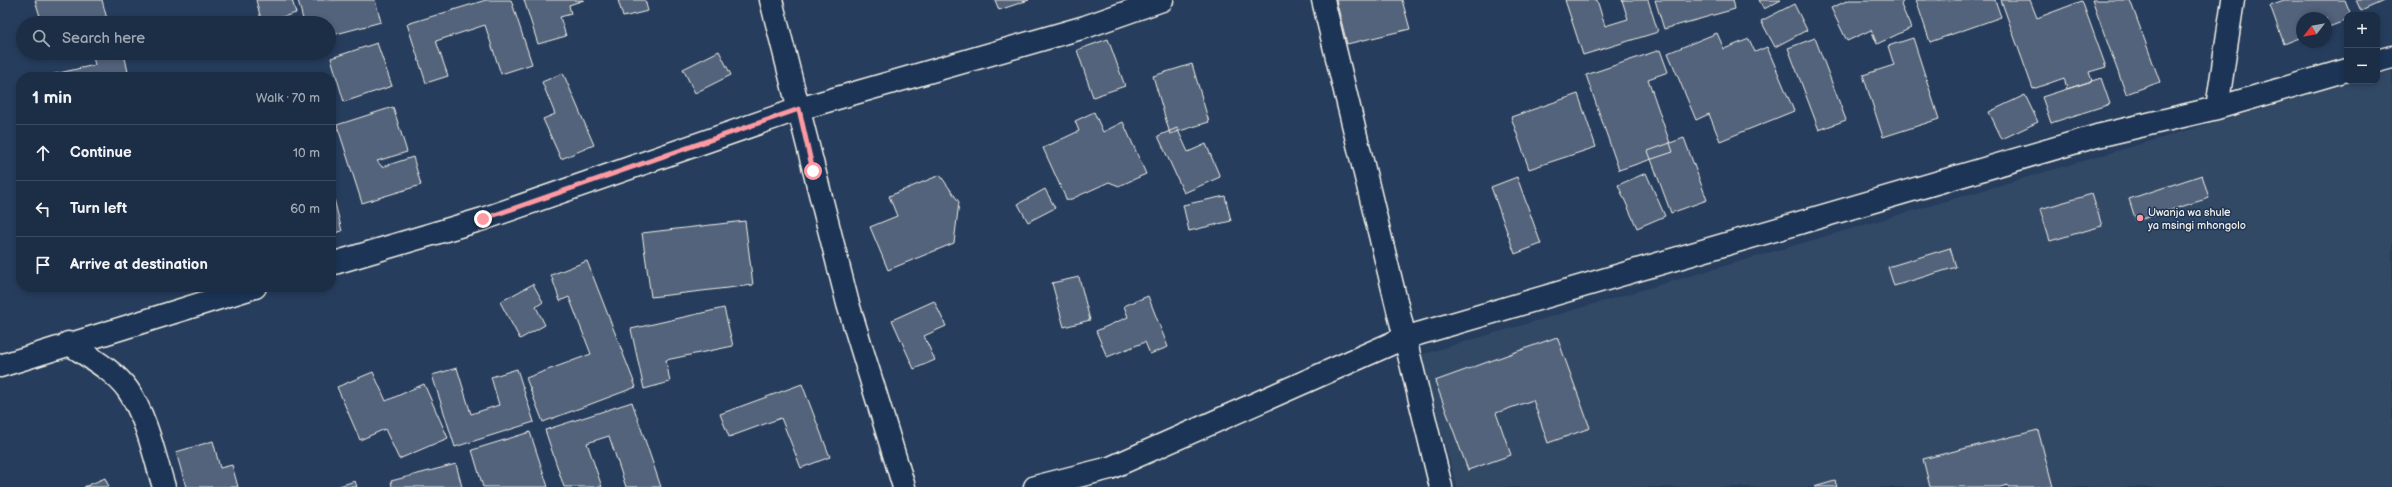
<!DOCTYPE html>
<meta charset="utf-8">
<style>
:root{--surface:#1c2e46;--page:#25364d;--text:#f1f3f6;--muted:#a0a8b3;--line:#3a4a5f}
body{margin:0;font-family:"Balsamiq Sans",sans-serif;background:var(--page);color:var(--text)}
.controls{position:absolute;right:12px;top:12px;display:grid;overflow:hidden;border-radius:8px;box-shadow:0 2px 6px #0003}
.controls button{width:36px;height:36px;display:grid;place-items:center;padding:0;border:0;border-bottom:1px solid var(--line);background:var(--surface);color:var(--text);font:20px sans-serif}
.compass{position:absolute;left:2296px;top:12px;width:36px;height:36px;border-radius:50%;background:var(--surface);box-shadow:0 2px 6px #0003;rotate:239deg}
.stop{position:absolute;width:12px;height:12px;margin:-9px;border:3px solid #ff9aa2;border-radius:50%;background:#fff}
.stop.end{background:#ff9aa2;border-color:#fff;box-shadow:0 1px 4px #0008}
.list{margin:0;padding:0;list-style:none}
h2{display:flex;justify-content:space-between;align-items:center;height:52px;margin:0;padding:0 16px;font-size:17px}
h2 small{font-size:13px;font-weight:400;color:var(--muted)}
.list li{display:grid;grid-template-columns:26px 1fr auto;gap:12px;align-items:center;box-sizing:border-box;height:56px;padding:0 16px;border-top:1px solid var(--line)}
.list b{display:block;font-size:15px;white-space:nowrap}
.list em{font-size:13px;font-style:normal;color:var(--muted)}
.icon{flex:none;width:22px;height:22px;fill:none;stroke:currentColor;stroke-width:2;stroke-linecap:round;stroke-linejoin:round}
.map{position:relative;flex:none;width:2392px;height:487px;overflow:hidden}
.search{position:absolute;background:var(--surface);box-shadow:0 2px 6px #0003;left:16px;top:16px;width:320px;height:44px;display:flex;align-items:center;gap:10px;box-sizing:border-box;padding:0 14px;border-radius:22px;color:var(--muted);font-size:15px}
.panel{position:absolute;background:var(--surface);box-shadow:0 2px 6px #0003;left:16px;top:72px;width:320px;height:220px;border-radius:16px}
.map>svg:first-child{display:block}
</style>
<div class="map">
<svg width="2392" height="487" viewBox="0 0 2392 487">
<rect width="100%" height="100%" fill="#263d5d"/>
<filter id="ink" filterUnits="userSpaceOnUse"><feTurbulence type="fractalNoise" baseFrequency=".025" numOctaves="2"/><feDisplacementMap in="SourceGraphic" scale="8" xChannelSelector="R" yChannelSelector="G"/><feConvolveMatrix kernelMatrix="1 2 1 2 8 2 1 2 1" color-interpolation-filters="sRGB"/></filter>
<g filter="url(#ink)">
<!-- built -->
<path fill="#334966" d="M2392 71V487H1457L1420 355 2356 81H2377V75Z"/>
<!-- building -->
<path fill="#52647b" stroke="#f4f1e8" d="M35 0H102L108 23H42Z
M256 0H292L296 13 262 23Z
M298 0H375L381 22 329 36V23H304Z
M486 0H511L532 64 501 74 485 25 436 41 448 76 426 83 407 24Z
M524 0H584L569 5 571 14 560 17 566 36 538 44Z
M618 0H645L648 11 623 17Z
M995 0H1029L999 10Z
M1336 0H1402L1410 29 1347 44Z
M1565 0H1597L1605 26 1628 19 1622 0H1648L1658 32 1583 55Z
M1655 0H1733L1735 9 1664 29Z
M1759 0H1781L1764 9Z
M1849 0H1903L1901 5 1911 28 1877 44 1871 30 1847 41 1831 8Z
M1916 0H1995L2001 17 1930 42Z
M2001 0H2030L2037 18 2082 1 2106 67 2089 72 2092 81 2067 89 2064 78 2033 89Z
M2092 0H2130L2160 82 2126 94Z
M2284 0H2345L2351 15H2347V20L2326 28V18H2302V37L2284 44 2270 5Z
M2356 0H2386L2361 11Z
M1794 4 1807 30 1775 47 1761 21Z
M1717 33 1724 49 1749 39 1755 52 1767 47 1794 111 1720 141 1709 114 1696 120 1668 53Z
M1815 38 1846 120 1819 130 1788 48Z
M1913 38 1939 119 1883 137 1863 75 1894 65 1888 46Z
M1108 39 1125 86 1093 97 1077 50Z
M377 43 392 86 344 102 331 58Z
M1660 50 1668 72 1648 79 1673 152 1619 170 1586 75Z
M719 51 731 75 695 93 683 69Z
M50 53H78L52 60Z
M92 53H124L129 77H41L95 65Z
M1192 64 1209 122 1170 134 1153 76Z
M563 73 594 145 561 159 543 119 555 114 542 82Z
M2101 78 2110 104 2051 123 2042 97Z
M1578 94 1596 147 1529 169 1511 117Z
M2025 95 2038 122 2002 139 1989 112Z
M393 107 407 152 377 161 382 167 413 157 421 185 362 203 337 125Z
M1094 112 1103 132 1123 122 1146 174 1119 186 1109 182 1067 201 1043 148 1079 131 1075 121Z
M1177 128 1188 152 1206 144 1220 177 1184 193 1158 136Z
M1684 138 1707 200 1671 213 1648 151Z
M1646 173 1665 216 1637 228 1618 185Z
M940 175 959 202 954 243 888 270 870 227 897 216 889 196Z
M2202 175 2209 198 2136 221 2129 199Z
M1517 177 1541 244 1515 254 1491 187Z
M331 187 342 231 331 234Z
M1045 189 1055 208 1028 222 1018 204Z
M2092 194 2102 226 2050 241 2040 209Z
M1225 196 1231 221 1189 231 1183 205Z
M745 221 753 285 651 297 642 233Z
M1950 248 1956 267 1894 286 1888 267Z
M587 261 636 387 543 422 526 378 591 354 569 297 560 301 551 275Z
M1079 277 1090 320 1064 327 1052 283Z
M533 284 543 302 536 307 545 325 520 339 500 302Z
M1148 296 1168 347 1150 354 1145 342 1107 357 1096 331 1128 317 1124 306Z
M934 301 946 326 924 336 935 360 914 369 892 320Z
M724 308 733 346 666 360 670 382 644 389 631 329Z
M1557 337 1590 428 1548 443 1533 400 1496 413 1511 455 1468 470 1435 381Z
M457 368 471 414 499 405 491 377 517 369 534 422 455 447 432 375Z
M373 372 386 401 424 384 448 438 399 459 385 429 360 440 337 387Z
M802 384 830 457 801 468 781 418 729 437 720 414Z
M632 402 661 487H626L609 436 587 443 602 487H564L545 430Z
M2038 430 2053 487H2008V485L2000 487H1930L1923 459Z
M530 432 548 487H483L472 450Z
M213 441 220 468 232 465 238 487H186L176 452Z
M456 464 462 487H392L391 481Z
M105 478 109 487H84Z
M355 481 357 487H336Z
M1835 481 1837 487H1814Z"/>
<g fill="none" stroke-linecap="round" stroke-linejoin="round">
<defs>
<path id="minor" d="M771 0 848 304 904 487
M1323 0 1441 487
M2377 61 2392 57
M2217 108 2233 0
M331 264 483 219 799 109 1085 27 1162 0
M68 343C88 357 114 370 128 390 147 418 154 455 164 487
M0 366 255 287
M1035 487 1110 468 1404 338 2097 136 2217 108 2347 70"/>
</defs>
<!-- minor casing -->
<use href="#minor" stroke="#f4f1e8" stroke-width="25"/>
<!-- minor -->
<use href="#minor" stroke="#1d3557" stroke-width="22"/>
</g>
</g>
<g fill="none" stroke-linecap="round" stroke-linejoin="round" filter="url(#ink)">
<!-- route -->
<path stroke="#ff9aa2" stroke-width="5" d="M483 219 799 109 813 171"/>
</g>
<!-- markers -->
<circle fill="#ff9aa2" stroke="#1d3557" stroke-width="1.5" cx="2140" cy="218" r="4"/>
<g text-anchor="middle" stroke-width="3" stroke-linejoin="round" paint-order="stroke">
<!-- poi labels -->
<g font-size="11" fill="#f4f1e8" stroke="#1d3557" text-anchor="start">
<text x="2148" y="216">Uwanja wa shule<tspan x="2148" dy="13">ya msingi mhongolo</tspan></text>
</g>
</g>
</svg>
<div class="controls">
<button>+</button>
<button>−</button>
</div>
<svg class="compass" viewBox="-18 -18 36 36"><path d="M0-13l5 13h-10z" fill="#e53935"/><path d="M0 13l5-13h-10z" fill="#a0a8b3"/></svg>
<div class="stop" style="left:813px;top:171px"></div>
<div class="stop end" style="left:483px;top:219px"></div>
<div class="search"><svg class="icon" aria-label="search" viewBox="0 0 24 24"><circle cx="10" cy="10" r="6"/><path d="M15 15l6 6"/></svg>Search here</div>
<section class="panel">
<h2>1 min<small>Walk · 70 m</small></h2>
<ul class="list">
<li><svg class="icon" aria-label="ahead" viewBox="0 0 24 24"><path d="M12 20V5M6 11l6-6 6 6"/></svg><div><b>Continue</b></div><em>10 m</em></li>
<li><svg class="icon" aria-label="left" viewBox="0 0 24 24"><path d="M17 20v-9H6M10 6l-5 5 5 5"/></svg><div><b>Turn left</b></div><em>60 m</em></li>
<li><svg class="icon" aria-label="arrive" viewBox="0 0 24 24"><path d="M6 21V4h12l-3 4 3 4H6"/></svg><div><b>Arrive at destination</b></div></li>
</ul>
</section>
</div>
